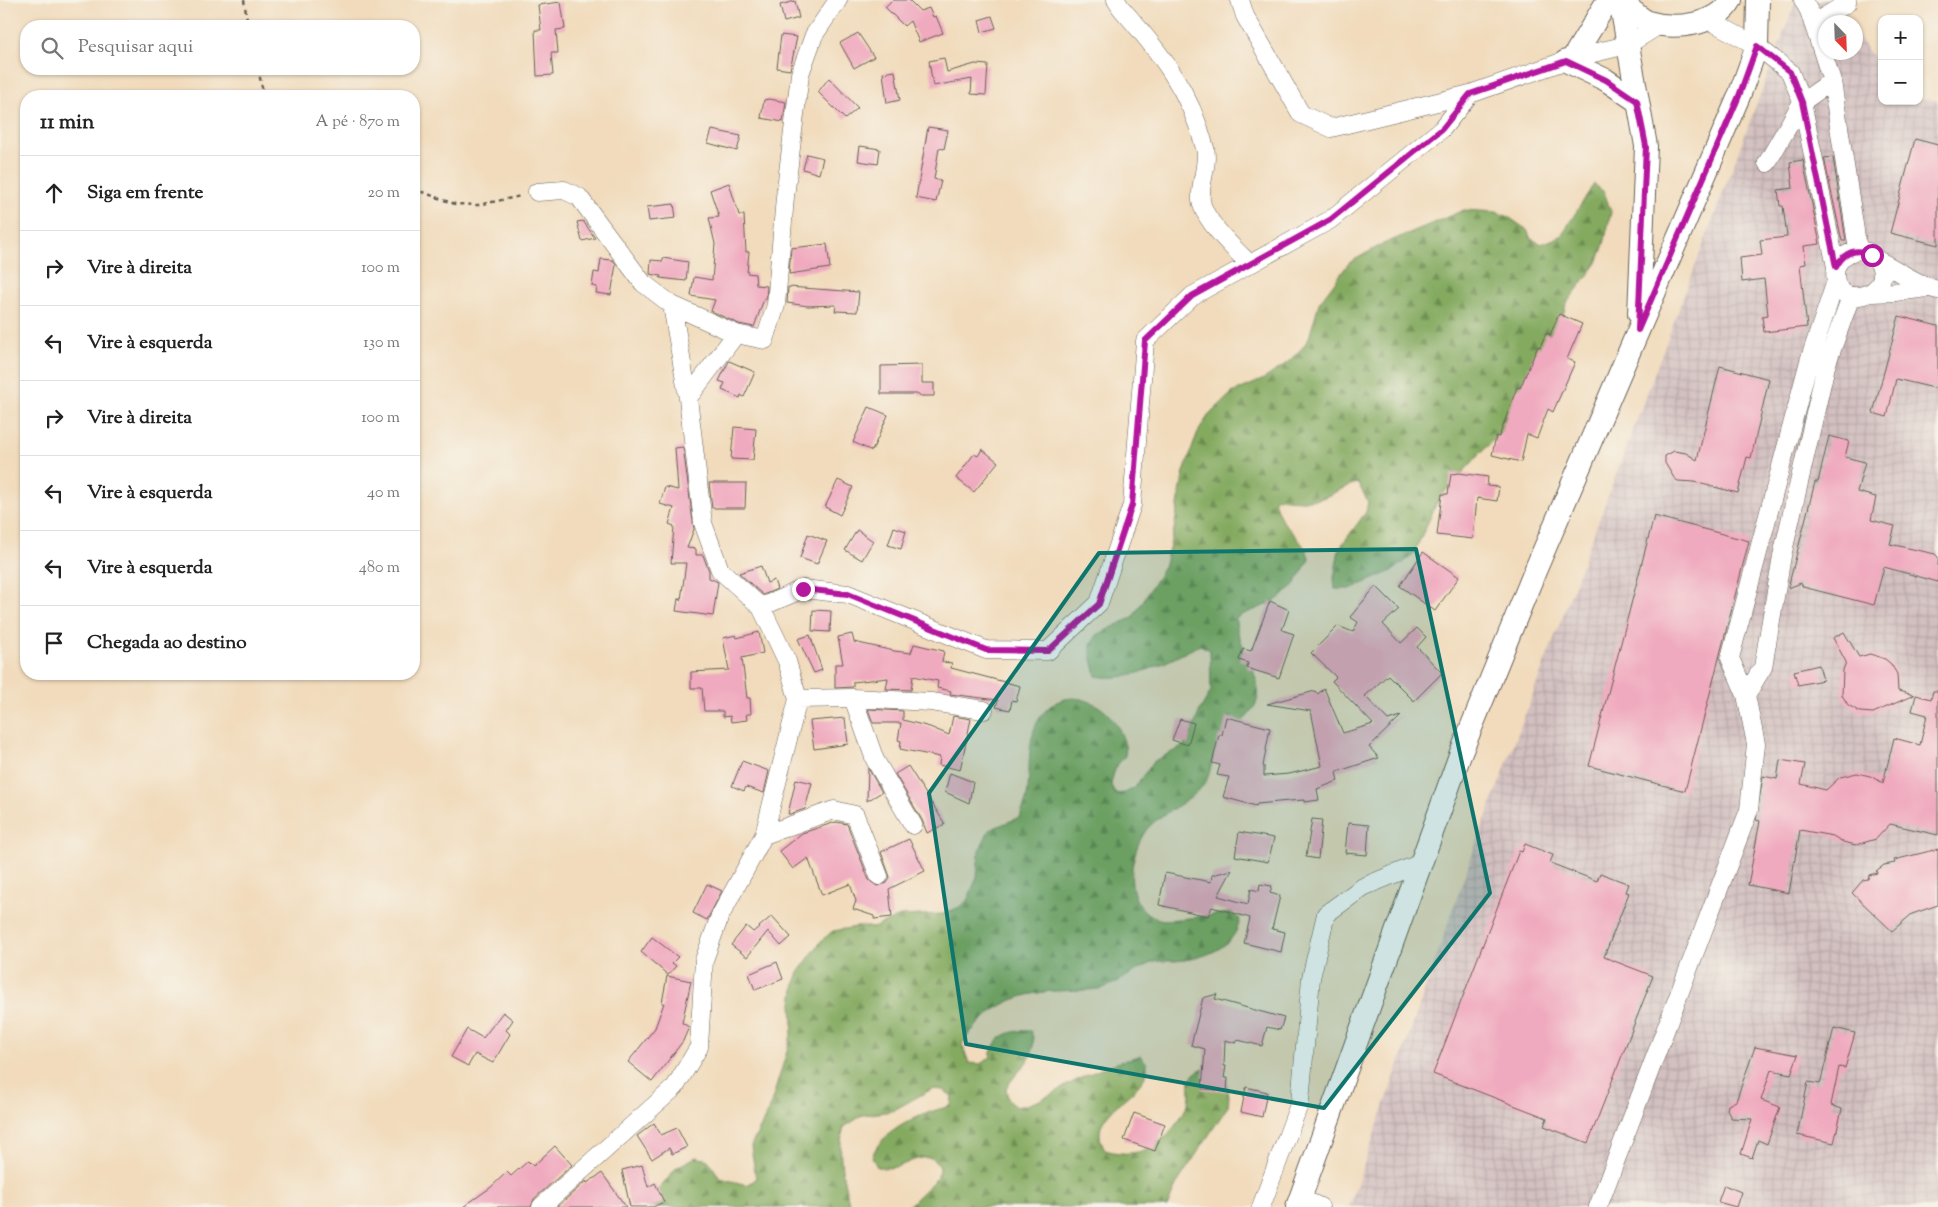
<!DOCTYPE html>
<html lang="pt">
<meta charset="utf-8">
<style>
:root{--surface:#fff;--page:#f2f2f2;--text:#222;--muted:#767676;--line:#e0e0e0}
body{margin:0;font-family:"Sorts Mill Goudy",serif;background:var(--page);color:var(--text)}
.controls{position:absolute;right:15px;top:15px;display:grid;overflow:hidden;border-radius:10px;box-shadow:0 1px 4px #0004}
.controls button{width:45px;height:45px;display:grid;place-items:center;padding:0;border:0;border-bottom:1px solid var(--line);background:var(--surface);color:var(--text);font:25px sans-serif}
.compass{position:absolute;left:1818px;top:15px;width:45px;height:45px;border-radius:50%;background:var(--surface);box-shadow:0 1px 4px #0004;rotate:157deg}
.stop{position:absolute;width:15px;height:15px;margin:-11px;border:4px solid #b5179e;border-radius:50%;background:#fff}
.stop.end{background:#b5179e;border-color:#fff;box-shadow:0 1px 5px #0008}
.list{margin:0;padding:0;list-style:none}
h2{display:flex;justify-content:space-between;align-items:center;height:65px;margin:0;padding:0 20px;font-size:21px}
h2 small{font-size:16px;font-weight:400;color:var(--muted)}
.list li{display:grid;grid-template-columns:32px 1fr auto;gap:15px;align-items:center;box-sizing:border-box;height:75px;padding:0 20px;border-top:1px solid var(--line)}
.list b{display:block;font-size:19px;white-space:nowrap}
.list em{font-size:16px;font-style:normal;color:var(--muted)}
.icon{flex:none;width:28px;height:28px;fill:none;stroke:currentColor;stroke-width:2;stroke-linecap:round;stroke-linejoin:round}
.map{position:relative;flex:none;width:1938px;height:1207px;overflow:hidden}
.search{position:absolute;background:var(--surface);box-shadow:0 1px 4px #0004;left:20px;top:20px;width:400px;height:55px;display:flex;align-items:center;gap:12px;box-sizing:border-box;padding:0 18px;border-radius:20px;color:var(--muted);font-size:19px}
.panel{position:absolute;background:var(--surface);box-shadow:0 1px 4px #0004;left:20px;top:90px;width:400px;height:590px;border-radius:20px}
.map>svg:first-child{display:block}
</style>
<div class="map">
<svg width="1938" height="1207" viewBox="0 0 1938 1207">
<defs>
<pattern id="industrial-grid" width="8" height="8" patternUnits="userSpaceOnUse" patternTransform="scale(1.25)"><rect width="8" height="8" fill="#d2bfc0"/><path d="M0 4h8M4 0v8" fill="none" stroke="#b4a4a4"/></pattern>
<pattern id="forest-firs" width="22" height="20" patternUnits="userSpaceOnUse" patternTransform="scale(1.25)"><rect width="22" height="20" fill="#84aa60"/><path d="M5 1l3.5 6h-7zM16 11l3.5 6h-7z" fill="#6b8a4e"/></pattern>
</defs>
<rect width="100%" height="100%" fill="#f7f3e8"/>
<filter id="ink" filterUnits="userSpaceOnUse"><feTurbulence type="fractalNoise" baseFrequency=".02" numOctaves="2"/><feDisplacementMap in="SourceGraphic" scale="10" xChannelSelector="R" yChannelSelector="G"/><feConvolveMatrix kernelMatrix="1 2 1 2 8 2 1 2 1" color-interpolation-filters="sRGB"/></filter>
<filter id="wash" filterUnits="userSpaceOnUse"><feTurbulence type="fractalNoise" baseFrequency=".0096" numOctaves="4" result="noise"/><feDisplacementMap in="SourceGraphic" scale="20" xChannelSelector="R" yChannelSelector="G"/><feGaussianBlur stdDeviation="1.12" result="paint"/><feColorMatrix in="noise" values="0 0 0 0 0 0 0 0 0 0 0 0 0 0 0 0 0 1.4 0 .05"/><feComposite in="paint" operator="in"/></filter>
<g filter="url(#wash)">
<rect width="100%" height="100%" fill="#f1dbbc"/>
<!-- industrial -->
<path fill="url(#industrial-grid)" d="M1796 0H1832L1848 22H1826V52H1856V33L1882 70V101H1919V98L1938 101V1207H1349L1473 852Z"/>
<!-- forest -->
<path fill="url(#forest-firs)" stroke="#50633e" d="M1594 184 1604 192 1611 212 1604 244 1597 263 1566 304 1563 315 1533 358 1518 413 1439 498 1413 555 1394 570 1350 589H1335L1334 578 1339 549 1366 512 1368 502 1358 483C1344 486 1334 494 1322 498 1307 502 1290 499 1274 498 1278 528 1303 535 1310 560 1302 569 1299 580 1290 589 1275 605 1255 608 1236 618 1235 642 1265 680 1257 701 1251 719 1228 731 1218 747 1210 760 1212 777 1201 788 1186 805 1161 812 1147 829 1128 855 1121 907 1159 919 1170 922 1216 914 1231 913L1240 919C1235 949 1202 959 1175 961 1166 961 1158 960 1149 964 1134 970 1114 987 1098 989 1085 991 1070 990 1057 991 1013 993 986 1009 962 1044L969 1063 980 1064 990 1058C993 1037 1010 1029 1031 1031 1041 1056 1018 1069 1006 1088L1008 1098 1015 1107C1037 1105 1056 1091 1075 1081 1095 1071 1118 1061 1140 1056L1147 1063C1147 1066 1147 1072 1146 1075 1134 1100 1084 1116 1105 1150 1144 1162 1170 1140 1187 1106 1196 1088 1179 1079 1204 1068L1227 1084 1229 1096 1228 1106 1176 1185 1167 1207H907L936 1179 940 1167 932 1158C910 1155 903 1172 877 1167L872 1157C881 1129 925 1112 951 1106L952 1096 943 1090 932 1089 892 1111 863 1115 844 1127C836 1153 844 1182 850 1207H645L677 1167 696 1157 708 1160 720 1178 747 1185 756 1179 751 1146 769 1110 788 1048 793 1026 792 1003 795 983 800 970 822 940 833 931 863 926 873 928 900 916 943 914 962 906 968 899 977 877 979 851 989 830 1020 817C1022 810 1026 803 1027 796 1031 772 1026 742 1038 721 1061 680 1109 700 1122 736 1124 741 1127 750 1125 755 1125 758 1120 761 1118 764 1114 771 1112 778 1111 785L1115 794 1125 793 1134 788 1154 761 1182 747 1189 740 1200 710 1211 691 1210 650 1200 645C1167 661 1133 683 1096 676L1091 654V644L1097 635 1133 617 1164 567 1174 530 1183 475 1197 434 1208 416 1232 393 1264 379 1287 363 1303 347 1309 338 1319 303 1349 263 1381 245 1464 210 1496 212 1507 216 1527 230 1531 239 1542 244 1561 236Z"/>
<g id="blocks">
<!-- building -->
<path fill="#f0aabf" d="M892 0H909L920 11 929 8 933 17 936 16 943 33 919 42 910 21 904 26 885 7Z
M795 1 799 18 784 22 780 5Z
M561 2 565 29 556 30 558 53H551L553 75 537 76 535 30H541L538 5Z
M992 16 996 28 982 32 979 20Z
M858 33 874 57 854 68 840 43Z
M781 35 797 37 790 70 777 68Z
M944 58 947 72 975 64 988 65 986 95 971 94 972 79 933 86 929 61Z
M895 71 900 100 887 103 883 73Z
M829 78 858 108 845 119 818 92Z
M769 99 786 102 783 122 761 118 764 100Z
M928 127 948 130 944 149 939 148 934 179 941 181 936 202 916 198Z
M712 130 741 136 737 151 708 143Z
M1915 139 1938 145V245L1890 233Z
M860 146 880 149 878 164 858 161Z
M807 154 823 158 819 174 803 169Z
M1833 157 1846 241H1842L1824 158Z
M1803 160 1820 244 1804 246 1806 264 1800 265 1807 327 1764 332 1762 316 1768 315 1764 279 1742 282 1740 258 1762 255 1760 240 1787 237 1783 206H1780L1778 190 1793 188 1790 162Z
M729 183 739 215H744L746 252H749L747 273 755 274 756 285 767 286 766 300 764 299 754 327 739 324 711 311 715 300 691 296 694 277 712 280 715 244 709 218 719 217 710 190Z
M674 204 676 218 649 221 647 207Z
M583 221 595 238 582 241 577 222Z
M827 244 830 268 789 274 791 248Z
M663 258 688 262 686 281 660 278 661 276 650 274 651 260 663 261Z
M601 259 613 260 616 264 611 295 596 293 597 287 592 286 594 272 599 273Z
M788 287 859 292 857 312 835 311 836 305 808 306 787 303Z
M1559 314 1582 324 1567 359 1575 362 1553 412 1548 409 1537 438 1527 434 1521 462 1492 455 1496 436 1499 437 1517 387 1520 388 1538 346 1540 347 1546 333 1550 335Z
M1899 316 1938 326V389L1896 379 1887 417 1873 413Z
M729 361 755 372 744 397 741 395 740 398 722 390 725 383 719 381Z
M922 365V383H934V396H919V394H881V366Z
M1720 366 1769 379 1751 458 1747 457 1738 493 1694 482 1678 481 1674 478 1665 463V456L1674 451 1686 453 1697 460Z
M869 407 888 415 872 451 853 442Z
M734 427 756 429 753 460 731 459Z
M1829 436 1849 441 1845 457 1865 462 1857 492 1876 497 1871 520 1895 526 1890 544 1935 554 1938 557V582L1884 567 1874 605 1803 587 1801 583 1788 588 1815 482H1818Z
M683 447 694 529 687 548 696 549V555H703L709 571V578L718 582 713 616 676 611 678 599 681 600 686 563H671L674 526 669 524 674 508 660 504 665 487 678 490 675 448Z
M982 449 998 462 974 492 956 478 974 454 978 456Z
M1459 473 1488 477 1487 486 1499 487 1497 501 1477 498 1473 539 1437 535 1442 494H1448L1451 474Z
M838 480 853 487 840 515 825 507Z
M709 483H746L745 508H712Z
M1654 516 1749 541 1685 791 1589 766Z
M894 527 906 531 901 549 888 545Z
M857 530 873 541 862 560 845 550Z
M808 534 827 541 817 564 800 558Z
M1423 552 1459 577 1435 611 1400 586Z
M761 566 767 583 774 580 777 589 763 595 739 573Z
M1376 586 1399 609 1383 624 1401 643 1417 628 1426 637 1417 647 1442 673 1414 701 1388 675 1365 696 1388 720 1401 716 1369 747 1379 758 1336 772 1338 781 1317 789 1319 800 1304 802V800L1289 801 1257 804 1256 806 1223 797 1229 777 1217 775 1220 765 1212 763 1219 735H1222L1226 717 1270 728 1263 766H1264V776L1289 774 1322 766 1311 711 1267 704 1315 691 1318 694 1324 688 1343 733 1373 724 1332 681 1336 677 1311 653 1338 626 1353 632 1358 622 1350 617Z
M1270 601 1289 610 1282 630 1294 634 1279 678 1247 668 1248 663 1239 660 1243 649 1251 651Z
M813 610 831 611 830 632 812 631Z
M759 632 763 653 742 658 747 698H750L751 714H746L747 720 731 722 730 716 723 717V711H704L702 688H691V672L729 670 723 638 736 635 737 638Z
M1844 632 1859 657 1870 654 1885 659 1891 664 1897 674 1898 691 1914 695 1873 713 1860 712 1848 705 1842 695 1843 670 1846 662 1833 638Z
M852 634 854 642 894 651 911 653 914 644 944 651 942 662 952 663 951 668 1020 686 1016 701 1012 700 1010 710 996 707 998 700 950 694 951 691 937 688 938 681 913 676 911 690 886 689 888 678 853 682V687L835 688V664H843L838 637Z
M810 635 822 670 814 673 798 639Z
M1819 665 1823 680 1798 685 1794 671Z
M1933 691H1938V835L1890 824 1876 839 1856 845 1843 842 1833 836 1800 830 1789 893 1748 885 1760 821 1756 820 1763 776 1777 779 1780 760 1805 764 1801 784 1826 790 1840 777 1857 773 1870 776 1883 783 1894 738 1920 745 1927 715 1912 711 1916 695 1931 699Z
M868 709 903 711V720L930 727 949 735 953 716 971 719 960 770 939 765 940 757 900 749 901 741 898 740 901 723H873Z
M845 718 848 744 814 749 810 721Z
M1180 719 1194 723 1188 745 1172 740Z
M742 761 769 771 764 793 746 787 744 791 732 786Z
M908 766 945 824 927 833 922 820 895 774Z
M868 768 882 792 867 801Z
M950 773 973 782 969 803 945 792Z
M796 779 812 783 805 809 790 814H788Z
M1312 819 1322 820 1318 859 1306 857Z
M836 822 847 824 869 880 877 886 887 883 890 877 881 852 909 839 925 871 889 889 892 917 874 919V916L853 909 856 901 850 884 822 895 808 858 793 869 779 851 802 833Z
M1348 823 1369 825 1367 855 1345 853Z
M1239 832 1274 838 1268 862 1235 856Z
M1525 844 1553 855 1550 863 1597 881 1600 873 1629 884 1626 892 1629 893 1604 957 1653 976 1588 1143 1544 1126 1547 1118 1433 1074 1519 851 1522 852Z
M1938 849V905L1912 914 1892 931 1852 893 1863 880 1868 879 1869 875 1877 873 1876 871 1884 865 1895 863 1894 860Z
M1232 870 1218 896 1248 904 1251 889 1259 891 1260 884 1272 886 1270 893 1280 896 1272 929 1285 932 1281 952 1244 943 1250 918 1212 907 1208 916 1159 905 1165 873 1211 882 1212 875Z
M707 884 722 891 707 920 693 913Z
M772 916 791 937 781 946 768 931 747 957 731 945 746 926 753 932Z
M652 937 678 957 672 963 676 966 668 975 641 952Z
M777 962 783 979 755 990 749 974Z
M667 976 691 981 682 1023 689 1027 683 1041 652 1082 628 1062 655 1028 664 1003H662Z
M1217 994 1215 999 1284 1018 1280 1030 1267 1027 1262 1046 1238 1040 1236 1043 1225 1040 1224 1066H1226L1224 1078H1228L1227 1091 1202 1089 1205 1049 1191 1045 1203 998Z
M503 1012 513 1020 506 1030 510 1034 493 1063 475 1054 468 1066 451 1057 467 1029 483 1038Z
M1834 1028 1855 1033 1845 1068 1839 1067 1831 1105 1842 1109 1834 1143 1797 1135 1808 1082 1820 1084Z
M1755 1047 1798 1055 1791 1074 1771 1070 1761 1100 1780 1107 1767 1144 1758 1140 1752 1158 1741 1154 1752 1119 1731 1118 1727 1110 1728 1105 1736 1101Z
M1246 1087 1267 1092 1262 1117 1241 1112Z
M1134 1113 1165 1124 1155 1151 1124 1140Z
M654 1123 661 1135 677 1128 687 1147 672 1154 669 1148 652 1159 637 1136Z
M555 1146 572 1165 534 1199 531 1207H463L490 1188 507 1172 511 1176 528 1161 533 1166Z
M642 1165 648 1187 655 1183 664 1202 653 1207H630L622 1170Z
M602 1173 626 1207H557L586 1181 587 1183Z
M1724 1185 1741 1192 1736 1207 1718 1202Z"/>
</g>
</g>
<g filter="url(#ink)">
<use href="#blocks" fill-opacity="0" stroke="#675f54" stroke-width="1"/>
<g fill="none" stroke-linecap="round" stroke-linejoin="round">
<defs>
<path id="minor" d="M1116 0 1121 8C1159 51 1190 90 1205 148 1209 164 1199 184 1201 201 1204 220 1236 251 1250 264
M1240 0 1245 16 1301 114 1331 128 1470 94 1573 58 1627 45 1661 24
M1803 0 1809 11 1832 81 1858 250
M1709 20 1757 46 1790 72 1802 102 1836 267C1827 316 1902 296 1877 260 1865 243 1844 251 1836 267
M1813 24 1847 3V0
M1767 163 1802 102 1832 81
M537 192 564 190 579 197 643 283 672 305 688 398 703 523 720 570 761 607 787 661 798 699 764 835 720 916 704 960 699 1047 675 1087 541 1207
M1877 260C1897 269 1917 285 1938 290
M1872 293 1895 292 1928 288
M672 305 736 334 765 340 776 305 785 197 800 74 814 35 838 0
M688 398 736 334
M761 607 803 589 848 594 986 650 1048 651 1099 603 1132 505 1145 341 1192 296 1330 220 1442 129 1470 94
M1746 695 1763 667 1782 556 1826 366 1851 296
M853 698 875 760 913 825
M798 699 853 698 931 702 984 710
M764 835 834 810 855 815 879 876
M1300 1198 1320 1207
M1261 1207 1300 1102 1311 978 1326 914 1363 887 1421 863
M1598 1207 1749 810 1756 744 1746 695 1730 658 1809 361 1836 281"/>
<path id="major" d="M1620 0 1646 146 1639 314
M1620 0C1628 7 1639 18 1648 22 1674 30 1716 26 1731 0
M1573 58 1608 0
M1566 61 1606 80 1637 101
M1297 1207 1460 755 1535 571 1739 96 1757 46 1758 0"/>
</defs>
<!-- minor casing -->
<use href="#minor" stroke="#675f54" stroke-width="19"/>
<!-- major casing -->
<use href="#major" stroke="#675f54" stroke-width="24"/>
<!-- path -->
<path stroke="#675f54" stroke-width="2.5" stroke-dasharray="4 4" stroke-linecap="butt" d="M244 0 248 26
M258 69 264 96
M414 189 455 204 478 205 521 196"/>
<!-- minor -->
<use href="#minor" stroke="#fff" stroke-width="18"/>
<!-- major -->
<use href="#major" stroke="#fff" stroke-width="22"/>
</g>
</g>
<g fill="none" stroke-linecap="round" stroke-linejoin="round" filter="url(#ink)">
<!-- route -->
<path stroke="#b5179e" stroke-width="6" d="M803 589 848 594 986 650 1048 651 1099 604 1132 505 1145 341 1192 296 1330 220 1442 129 1470 94 1566 61 1606 80 1637 101 1646 146 1638 330 1739 96 1757 46 1790 72 1802 102 1836 267C1844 252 1856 247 1872 255"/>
</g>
<!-- marked area -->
<path fill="#0f766e" fill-opacity="0.2" stroke="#0f766e" stroke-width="4" stroke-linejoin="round" d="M1416 549 1490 893 1324 1108 966 1044 929 793 1099 553Z"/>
</svg>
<div class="controls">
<button>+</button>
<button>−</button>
</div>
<svg class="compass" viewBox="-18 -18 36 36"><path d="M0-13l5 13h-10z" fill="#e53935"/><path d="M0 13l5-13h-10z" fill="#767676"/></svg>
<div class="stop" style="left:1872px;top:255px"></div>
<div class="stop end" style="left:803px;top:589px"></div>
<div class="search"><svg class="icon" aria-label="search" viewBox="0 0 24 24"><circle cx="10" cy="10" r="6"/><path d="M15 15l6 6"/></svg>Pesquisar aqui</div>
<section class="panel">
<h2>11 min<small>A pé · 870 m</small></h2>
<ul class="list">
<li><svg class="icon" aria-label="ahead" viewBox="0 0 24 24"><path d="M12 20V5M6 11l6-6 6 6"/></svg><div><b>Siga em frente</b></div><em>20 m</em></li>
<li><svg class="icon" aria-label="right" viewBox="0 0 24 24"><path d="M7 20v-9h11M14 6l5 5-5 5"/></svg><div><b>Vire à direita</b></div><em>100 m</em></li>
<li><svg class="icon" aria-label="left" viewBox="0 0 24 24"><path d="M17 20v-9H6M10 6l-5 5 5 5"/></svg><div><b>Vire à esquerda</b></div><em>130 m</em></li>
<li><svg class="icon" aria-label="right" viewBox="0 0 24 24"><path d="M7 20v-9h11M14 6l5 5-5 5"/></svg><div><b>Vire à direita</b></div><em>100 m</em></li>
<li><svg class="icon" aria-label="left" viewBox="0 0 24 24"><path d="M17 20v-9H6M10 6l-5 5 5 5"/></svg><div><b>Vire à esquerda</b></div><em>40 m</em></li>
<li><svg class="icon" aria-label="left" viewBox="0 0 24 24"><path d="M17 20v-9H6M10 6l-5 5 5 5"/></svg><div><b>Vire à esquerda</b></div><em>480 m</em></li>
<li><svg class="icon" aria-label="arrive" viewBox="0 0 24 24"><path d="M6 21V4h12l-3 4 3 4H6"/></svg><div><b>Chegada ao destino</b></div></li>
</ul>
</section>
</div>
